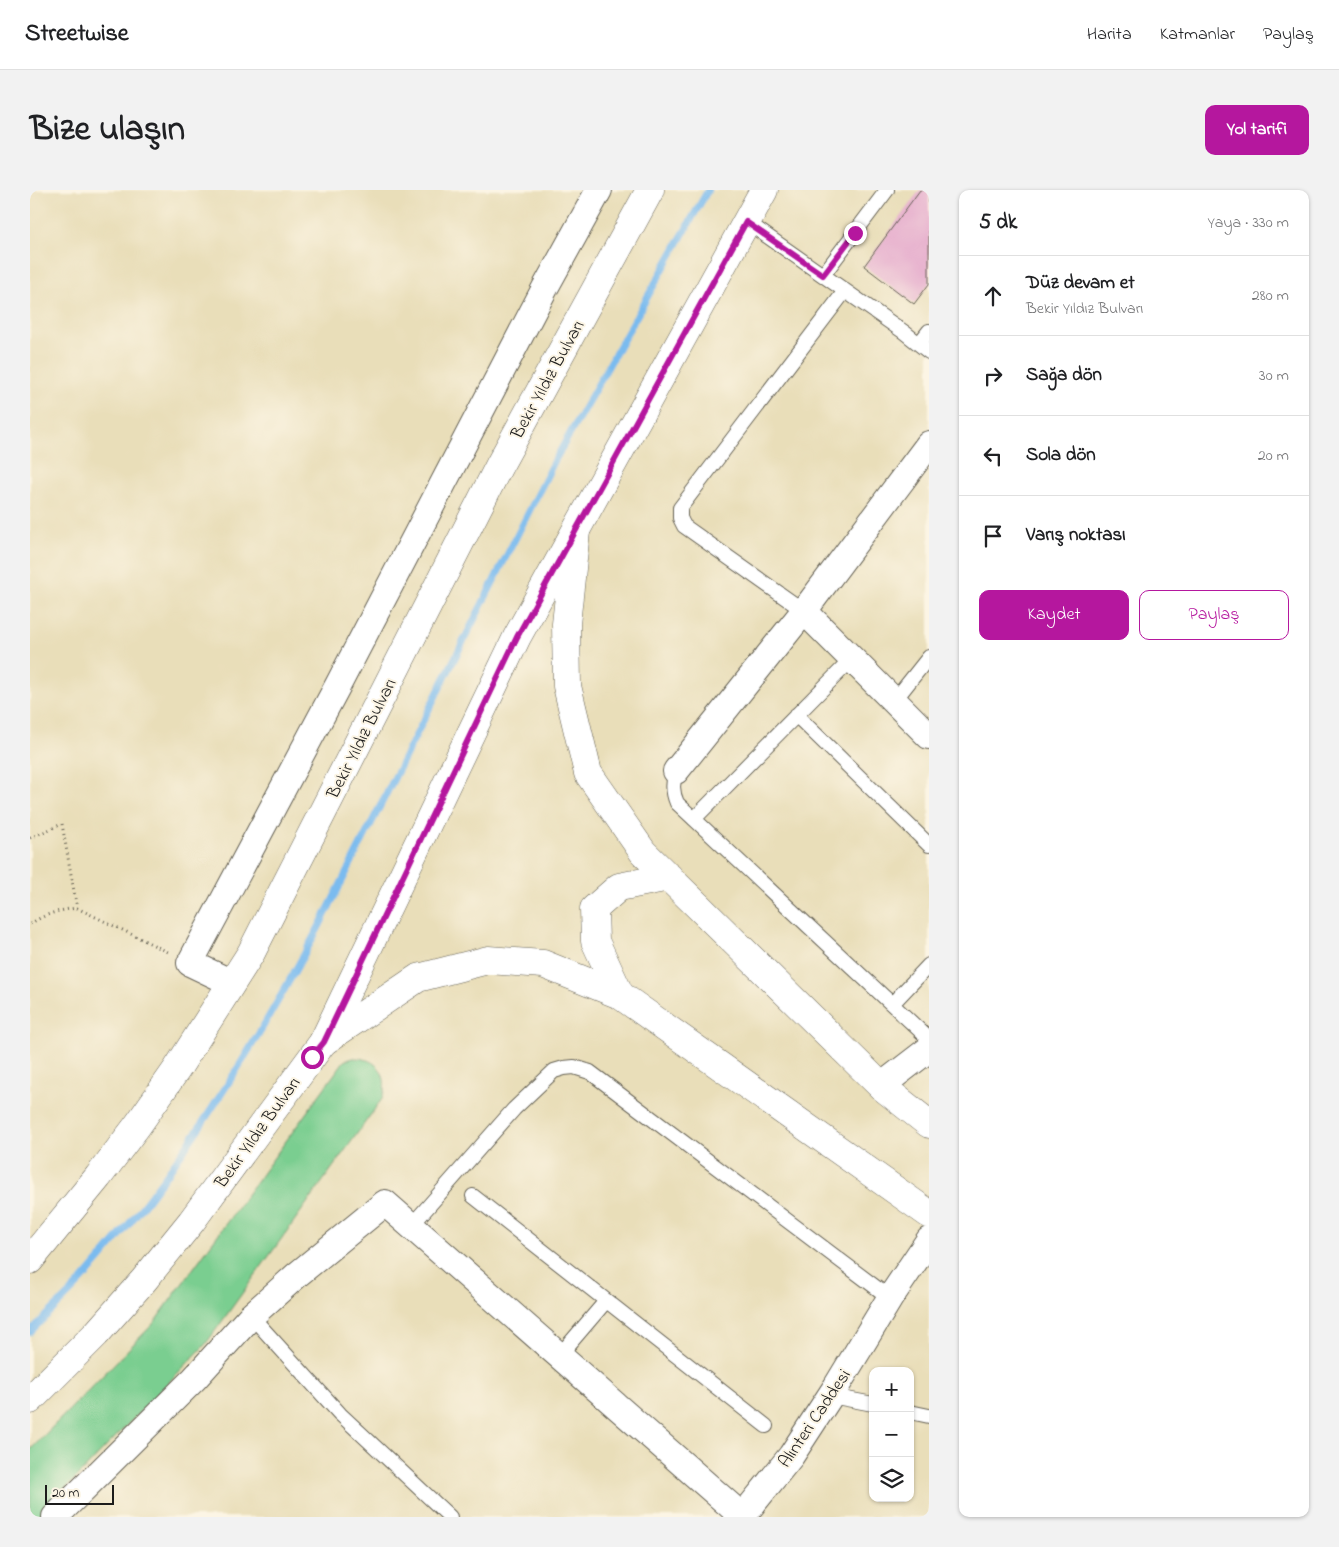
<!DOCTYPE html>
<html lang="tr">
<meta charset="utf-8">
<style>
:root{--surface:#fff;--page:#f2f2f2;--text:#202124;--muted:#757577;--line:#e0e0e0;--accent:#b5179e}
body{margin:0;font-family:"Indie Flower",sans-serif;background:var(--page);color:var(--text)}
.controls{position:absolute;right:15px;bottom:15px;display:grid;overflow:hidden;border-radius:10px;box-shadow:0 1px 4px #0004}
.controls button{width:45px;height:45px;display:grid;place-items:center;padding:0;border:0;border-bottom:1px solid var(--line);background:var(--surface);color:var(--text);font:25px sans-serif}
.scale{position:absolute;left:15px;bottom:12px;width:69px;box-sizing:border-box;padding-left:5px;border:2px solid #1c1c1c;border-top:0;font-size:14px;line-height:18px;white-space:nowrap;color:#1c1c1c;-webkit-text-stroke:4px #fcf5e5;paint-order:stroke}
.stop{position:absolute;width:15px;height:15px;margin:-11px;border:4px solid #b5179e;border-radius:50%;background:#fff}
.stop.end{background:#b5179e;border-color:#fff;box-shadow:0 1px 5px #0008}
.list{margin:0;padding:0;list-style:none}
h2{display:flex;justify-content:space-between;align-items:center;height:65px;margin:0;padding:0 20px;font-size:21px}
h2 small{font-size:16px;font-weight:400;color:var(--muted)}
.list li{display:grid;grid-template-columns:32px 1fr auto;gap:15px;align-items:center;box-sizing:border-box;height:80px;padding:0 20px;border-top:1px solid var(--line)}
.list b{display:block;font-size:19px;white-space:nowrap}
.list p{margin:0;font-size:16px;white-space:nowrap;color:var(--muted)}
.list em{font-size:16px;font-style:normal;color:var(--muted)}
.actions{display:flex;gap:10px;padding:15px 20px}
.actions a{flex:1;padding:11px 0;border:1px solid var(--accent);border-radius:10px;text-align:center;font-size:18px;color:var(--accent)}
.actions .main{background:var(--accent);color:#fff}
.icon{flex:none;width:28px;height:28px;fill:none;stroke:currentColor;stroke-width:2;stroke-linecap:round;stroke-linejoin:round}
.map{position:relative;flex:none;width:899px;height:1327px;overflow:hidden;border-radius:10px}
header{display:flex;align-items:center;gap:30px;box-sizing:border-box;height:70px;padding:0 25px;background:var(--surface);border-bottom:1px solid var(--line)}
header strong{font-size:24px}
nav{display:flex;gap:28px;margin-inline-start:auto;font-size:18px}
.intro{display:flex;align-items:center;justify-content:space-between;box-sizing:border-box;height:120px;padding:0 30px}
h1{margin:0;font-size:35px}
.button{padding:12px 22px;border-radius:10px;background:var(--accent);color:#fff;font-size:18px;font-weight:700}
main{display:flex;gap:30px;padding:0 30px}
aside{flex:1;background:var(--surface);border-radius:10px;box-shadow:0 1px 4px #0004}
.map>svg:first-child{display:block}
</style>
<header>
<strong>Streetwise</strong>
<nav><a>Harita</a><a>Katmanlar</a><a>Paylaş</a></nav>
</header>
<div class="intro"><h1>Bize ulaşın</h1><a class="button">Yol tarifi</a></div>
<main>
<div class="map">
<svg width="899" height="1327" viewBox="0 0 899 1327">
<rect width="100%" height="100%" fill="#fcf5e5"/>
<filter id="ink" filterUnits="userSpaceOnUse"><feTurbulence type="fractalNoise" baseFrequency=".02" numOctaves="2"/><feDisplacementMap in="SourceGraphic" scale="10" xChannelSelector="R" yChannelSelector="G"/><feConvolveMatrix kernelMatrix="1 2 1 2 8 2 1 2 1" color-interpolation-filters="sRGB"/></filter>
<filter id="wash" filterUnits="userSpaceOnUse"><feTurbulence type="fractalNoise" baseFrequency=".0096" numOctaves="4" result="noise"/><feDisplacementMap in="SourceGraphic" scale="20" xChannelSelector="R" yChannelSelector="G"/><feGaussianBlur stdDeviation="1.12" result="paint"/><feColorMatrix in="noise" values="0 0 0 0 0 0 0 0 0 0 0 0 0 0 0 0 0 1.4 0 .05"/><feComposite in="paint" operator="in"/></filter>
<g filter="url(#wash)">
<rect width="100%" height="100%" fill="#e9deb9"/>
<!-- green -->
<path fill="#7ace90" stroke="#4b7556" d="M322 868C348 867 360 885 352 909L175 1155 8 1327H0V1260L123 1134 314 871Z"/>
<g fill="none" stroke-linecap="round" stroke-linejoin="round">
<!-- stream -->
<path stroke="#7abbef" stroke-width="7" d="M0 1142C18 1124 37 1107 54 1088 148 981 223 860 290 735L525 270 678 0"/>
</g>
<g id="blocks">
<!-- building -->
<path fill="#e6aecd" d="M890 0H899V94L884 114 834 76Z"/>
</g>
</g>
<g filter="url(#ink)">
<use href="#blocks" fill-opacity="0" stroke="#646053" stroke-width="1"/>
<g fill="none" stroke-linecap="round" stroke-linejoin="round">
<defs>
<path id="lane" d="M717 32 874 142 899 162
M793 85 857 0
M889 154 899 141
M774 421 654 336 650 328V318L815 101
M864 511 899 467
M766 525 899 655
M646 581C642 593 642 602 647 613L899 849
M664 629 822 469
M862 814 899 775
M443 1006 736 1236
M381 1036 484 919 524 881 534 878 544 877 560 882 860 1108
M221 1126 310 1224 420 1327
M529 1166 576 1111
M801 1206 843 1214
M880 1222 899 1226"/>
<path id="street" d="M774 421 899 546
M646 581 774 421 899 254
M202 793 160 773 307 497 515 98 569 0
M851 896 899 859
M25 1327 164 1189 221 1126 268 1084 355 1013 712 1326
M712 1327 761 1266 806 1197 860 1108 899 1050"/>
<path id="secondary" d="M546 341 536 434 537 496 558 583 613 662 851 896 899 934
M590 805 565 751 564 719 589 697 639 687
M293 852 388 788 458 770 513 774 590 805 899 1024"/>
<path id="primary" d="M0 1070 68 987 107 936 147 879 221 763 469 276 620 0
M0 1210 66 1144 114 1090 161 1032 293 852 487 447 734 0"/>
</defs>
<!-- lane casing -->
<use href="#lane" stroke="#646053" stroke-width="16"/>
<!-- street casing -->
<use href="#street" stroke="#646053" stroke-width="28"/>
<!-- secondary casing -->
<use href="#secondary" stroke="#646053" stroke-width="29"/>
<!-- primary casing -->
<use href="#primary" stroke="#646053" stroke-width="29"/>
<!-- path -->
<path stroke="#646053" stroke-width="3" stroke-dasharray="1 4" stroke-linecap="butt" d="M0 648 32 634 47 718
M0 734C15 724 30 720 47 718L138 762"/>
<!-- lane -->
<use href="#lane" stroke="#fff" stroke-width="14"/>
<!-- street -->
<use href="#street" stroke="#fff" stroke-width="26"/>
<!-- secondary -->
<use href="#secondary" stroke="#fff" stroke-width="28"/>
<!-- primary -->
<use href="#primary" stroke="#fff" stroke-width="28"/>
</g>
</g>
<g fill="none" stroke-linecap="round" stroke-linejoin="round" filter="url(#ink)">
<!-- route -->
<path stroke="#b5179e" stroke-width="6" d="M282 867 294 852 487 447 716 32 793 85 825 43"/>
</g>
<g text-anchor="middle" stroke-width="4" stroke-linejoin="round" paint-order="stroke">
<!-- street labels -->
<g font-size="18" fill="#1c1c1c" stroke="#fcf5e5">
<text transform="translate(517 189) rotate(-61)" y="6">Bekir Yıldız Bulvarı</text>
<text transform="translate(331 548) rotate(-63)" y="6">Bekir Yıldız Bulvarı</text>
<text transform="translate(227 942) rotate(-54)" y="6">Bekir Yıldız Bulvarı</text>
<text transform="translate(784 1228) rotate(-56)" y="6">Alınteri Caddesi</text>
</g>
</g>
</svg>
<div class="controls">
<button>+</button>
<button>−</button>
<button><svg class="icon" aria-label="layers" viewBox="0 0 24 24"><path d="M12 4l9 5-9 5-9-5zM3 14l9 5 9-5"/></svg></button>
</div>
<div class="scale">20 m</div>
<div class="stop" style="left:282px;top:867px"></div>
<div class="stop end" style="left:825px;top:43px"></div>
</div>
<aside>
<h2>5 dk<small>Yaya · 330 m</small></h2>
<ul class="list">
<li><svg class="icon" aria-label="ahead" viewBox="0 0 24 24"><path d="M12 20V5M6 11l6-6 6 6"/></svg><div><b>Düz devam et</b><p>Bekir Yıldız Bulvarı</p></div><em>280 m</em></li>
<li><svg class="icon" aria-label="right" viewBox="0 0 24 24"><path d="M7 20v-9h11M14 6l5 5-5 5"/></svg><div><b>Sağa dön</b></div><em>30 m</em></li>
<li><svg class="icon" aria-label="left" viewBox="0 0 24 24"><path d="M17 20v-9H6M10 6l-5 5 5 5"/></svg><div><b>Sola dön</b></div><em>20 m</em></li>
<li><svg class="icon" aria-label="arrive" viewBox="0 0 24 24"><path d="M6 21V4h12l-3 4 3 4H6"/></svg><div><b>Varış noktası</b></div></li>
</ul>
<div class="actions"><a class="main">Kaydet</a><a>Paylaş</a></div>
</aside>
</main>
